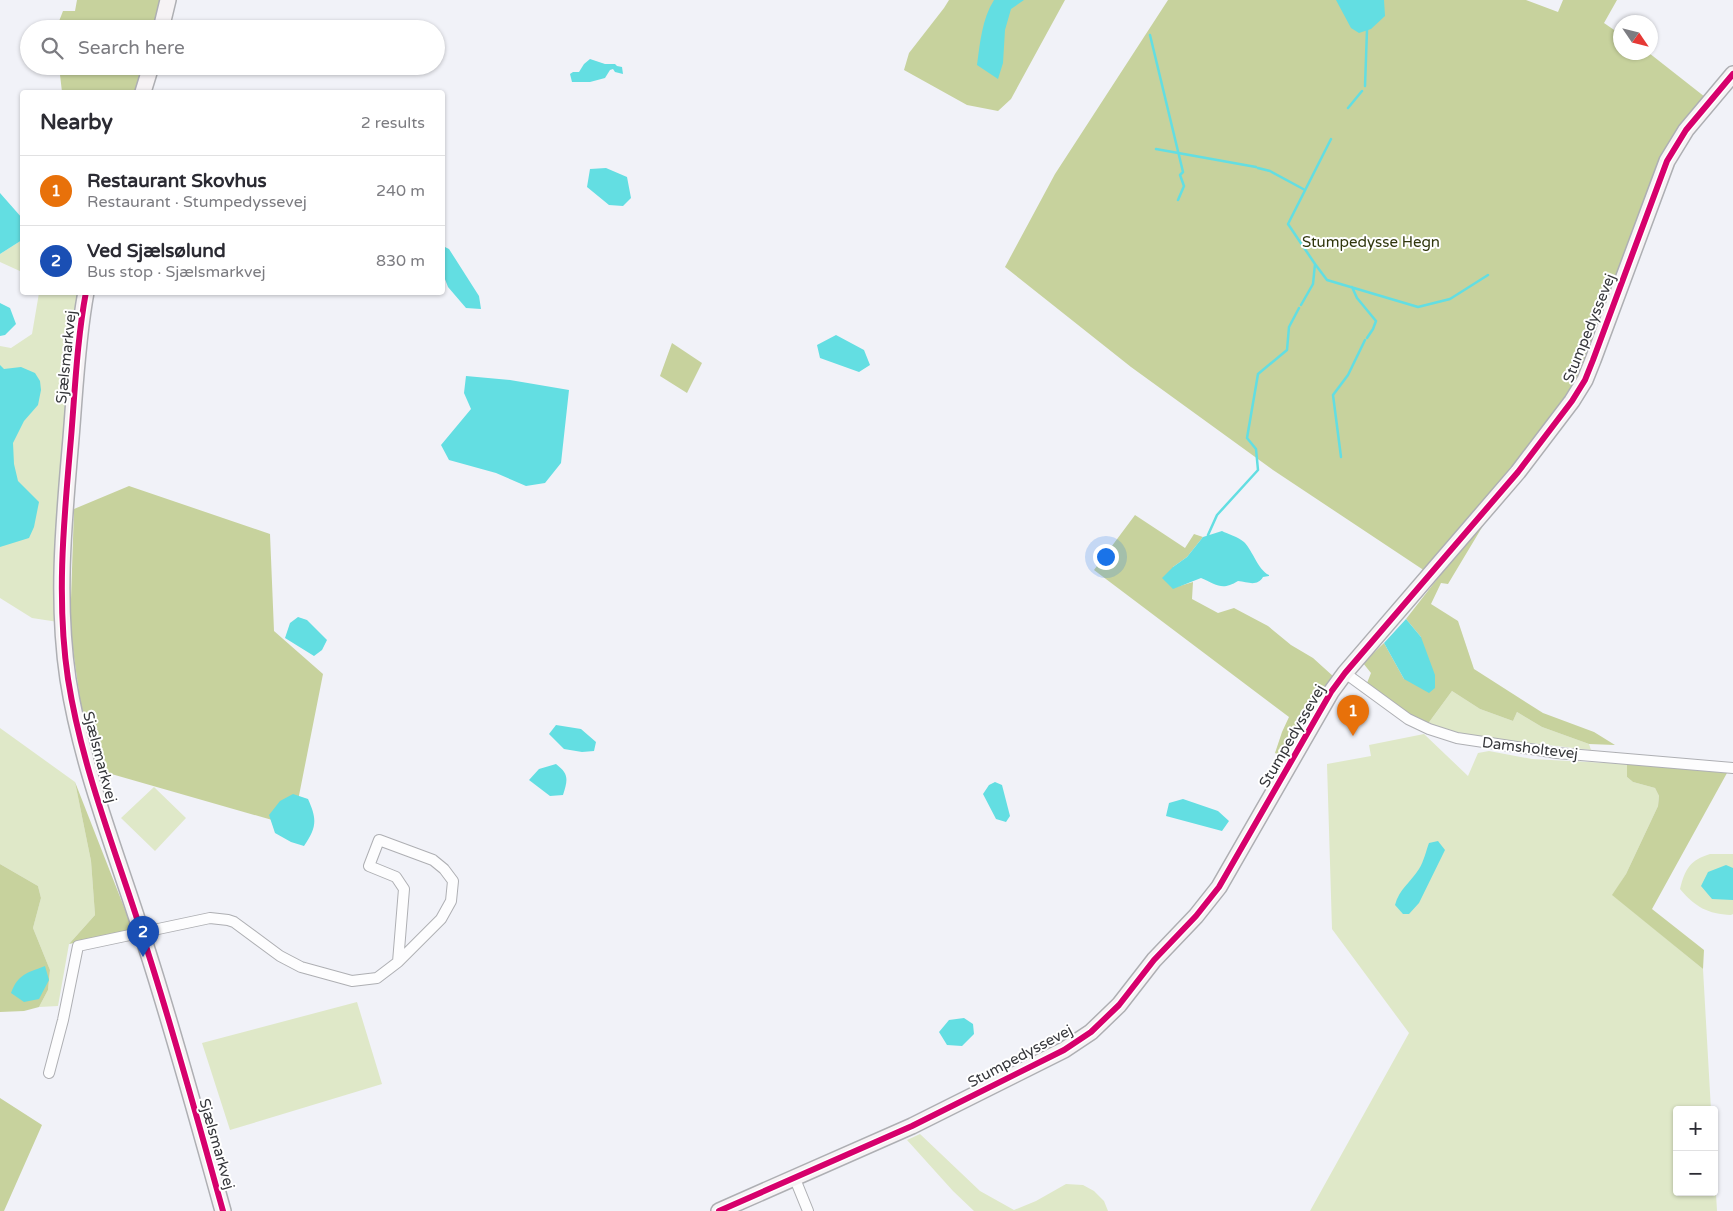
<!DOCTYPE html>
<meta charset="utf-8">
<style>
:root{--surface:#fff;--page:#f7f7f7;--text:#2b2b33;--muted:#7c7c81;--line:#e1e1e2;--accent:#77787d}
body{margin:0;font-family:"Varela Round",sans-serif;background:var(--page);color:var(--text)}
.controls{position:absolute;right:15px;bottom:15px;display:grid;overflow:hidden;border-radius:5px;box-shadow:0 1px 4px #0004}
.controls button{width:45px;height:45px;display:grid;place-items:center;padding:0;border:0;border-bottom:1px solid var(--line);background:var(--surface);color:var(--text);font:25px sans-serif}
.compass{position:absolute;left:1613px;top:15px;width:45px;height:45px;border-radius:50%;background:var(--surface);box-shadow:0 1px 4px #0004;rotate:125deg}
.you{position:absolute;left:1105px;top:556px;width:18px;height:18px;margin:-12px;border:4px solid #fff;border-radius:50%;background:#1a73e8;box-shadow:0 0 0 8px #1a73e833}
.badge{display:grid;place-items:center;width:32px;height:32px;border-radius:50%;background:var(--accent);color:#fff;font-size:16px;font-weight:700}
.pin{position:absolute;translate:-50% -41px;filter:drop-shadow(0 1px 2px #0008)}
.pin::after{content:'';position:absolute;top:26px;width:18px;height:15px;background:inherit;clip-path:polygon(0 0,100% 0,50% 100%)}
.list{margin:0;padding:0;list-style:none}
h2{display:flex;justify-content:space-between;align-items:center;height:65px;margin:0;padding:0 20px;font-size:21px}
h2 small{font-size:16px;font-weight:400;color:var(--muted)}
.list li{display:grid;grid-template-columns:32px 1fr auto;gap:15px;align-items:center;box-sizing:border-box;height:70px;padding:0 20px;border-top:1px solid var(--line)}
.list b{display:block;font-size:19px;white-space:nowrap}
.list p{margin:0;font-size:16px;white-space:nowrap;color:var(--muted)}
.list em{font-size:16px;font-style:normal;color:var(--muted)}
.icon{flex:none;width:28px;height:28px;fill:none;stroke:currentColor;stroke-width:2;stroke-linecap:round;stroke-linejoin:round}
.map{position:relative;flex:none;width:1733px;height:1211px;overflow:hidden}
.search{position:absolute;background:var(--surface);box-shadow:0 1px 4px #0004;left:20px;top:20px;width:425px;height:55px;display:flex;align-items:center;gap:12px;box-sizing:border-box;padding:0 18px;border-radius:28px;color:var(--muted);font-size:19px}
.panel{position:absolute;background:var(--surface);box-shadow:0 1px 4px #0004;left:20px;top:90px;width:425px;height:205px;border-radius:5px}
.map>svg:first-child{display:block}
</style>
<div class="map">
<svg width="1733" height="1211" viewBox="0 0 1733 1211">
<rect width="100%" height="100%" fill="#f1f2f8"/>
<!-- green -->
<path fill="#dfe8c8" d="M22 240V272L0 262V254Z
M39 293H81L77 312 56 531 58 622 32 618 0 598V346L11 348 32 334Z
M1452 691 1480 709 1513 721 1517 712 1542 727 1589 744 1591 750 1496 739 1465 734 1427 725Z
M0 728 75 782 91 861 95 915 69 944 58 1006 39 1007 48 990 50 970 33 928 41 898 38 886 0 864Z
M1424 734 1468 776 1478 753 1489 751 1532 759 1627 764V777L1633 782 1655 788 1659 796 1658 806 1626 874 1613 895 1703 969 1711 1110H1677V1192H1714V1159L1717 1211H1310L1409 1033 1332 929 1327 764 1371 756 1369 745Z
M154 787 186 818 155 851 121 818Z
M1710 854H1733V914L1731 915C1708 914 1695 907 1680 889 1685 869 1690 860 1710 854Z
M357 1002 382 1084 230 1130 202 1043Z
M920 1134 980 1191 1014 1210 1036 1201 1066 1184 1083 1185 1094 1191 1104 1201 1108 1211H974L953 1191 907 1140Z"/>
<!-- forest -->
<path fill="#c7d29d" d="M77 0H160L161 2 154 29H56L63 11H75Z
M949 0H1065L1011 99 998 111 967 105 904 70 909 53 944 8Z
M1168 0H1526L1558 12 1563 0H1617L1604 23 1620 34V52L1649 53 1705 97 1681 128 1582 369 1560 408 1425 571 1273 470 1131 367 1005 267 1055 174Z
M59 66H144L136 92H62Z
M672 343 702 363 687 393 660 376Z
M129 486 270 534 274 631 323 674 293 826 94 769 80 699 70 629 74 509Z
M1135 515 1185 548 1194 534 1203 537 1187 557 1173 567V588L1193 582 1192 599 1218 613 1234 608 1268 626 1291 645 1313 658 1334 677 1286 758 1275 753 1282 732 1289 717 1094 570Z
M1484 524 1448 584 1441 583 1431 604 1458 621 1474 669 1543 713 1594 732 1615 745 1589 744 1542 727 1517 712 1513 721 1480 709 1452 691 1427 725 1409 716 1367 683 1371 673 1363 663 1384 643 1404 679 1421 637 1406 619 1452 560Z
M1627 764 1727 773 1652 909 1704 950 1703 969 1612 895 1626 874 1658 806 1659 796 1655 788 1633 782 1627 777Z
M75 782 133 930 69 944 95 915 91 861Z
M0 864 38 886 41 898 33 928 50 970 48 990 39 1007 24 1011 0 1012Z
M0 1098 42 1125 4 1211H0Z"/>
<!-- water -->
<path fill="#63dee2" d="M994 0H1024L1011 9 1005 30 1003 63 998 79 977 65C980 43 982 19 994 0Z
M1336 0H1384L1385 16 1371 29 1359 33 1351 28Z
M590 59 605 64H615L617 66 622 67 623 74 615 72 613 69 610 70 605 78 590 82H572L570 74 573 72H579L584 64Z
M606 168 627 177 631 198 623 206 609 205 587 187 590 169Z
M0 193 22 218V240L0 254Z
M443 246 449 249 479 296 481 309 466 308 448 287 443 274Z
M0 303 10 308 16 324 5 335 0 336Z
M836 335 864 350 870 365 859 372 820 358 817 345Z
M0 365 4 369 21 367 35 373 40 381 41 390 38 405 24 421 13 443 14 464 18 481 39 502 34 527 29 538 0 547Z
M466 376 510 380 569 390 561 463 545 483 526 486 496 473 449 460 441 445 471 409 464 393Z
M1222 531C1228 534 1238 537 1244 542 1253 551 1258 570 1269 575V576L1263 577C1257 587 1248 582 1238 581 1222 591 1217 585 1201 578L1173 589 1162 578 1173 567 1187 557 1203 537Z
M298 617 307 620 327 640 322 650 314 656 285 638 290 623Z
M1406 619 1421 637 1435 675V688L1429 693 1404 679 1384 643Z
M556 725 581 729 596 742 594 751 582 752 564 749 549 734Z
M556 764C569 774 568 779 563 795L550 796 529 780 539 769Z
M995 782 1002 785 1010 816 1006 822 996 819 983 794 989 785Z
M293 794 308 799C317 819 317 827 304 846L291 842 275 833 269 815 280 801Z
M1183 799 1218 811 1229 821 1222 831 1166 816 1169 803Z
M1438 841 1445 850 1419 903 1409 914H1403L1395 905C1399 889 1411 882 1419 869 1424 861 1426 851 1429 843Z
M1726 865 1733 868V900L1712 899 1701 886 1708 872Z
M45 966 49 980 39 999 24 1002 11 993C18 974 27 973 45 966Z
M964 1018 973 1024 974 1034 962 1046 947 1045 939 1032 949 1020Z"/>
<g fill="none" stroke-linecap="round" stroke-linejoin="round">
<!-- stream -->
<path stroke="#63dee2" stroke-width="2.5" d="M1150 35 1183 172 1180 175 1184 186 1178 200
M1365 86 1367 30
M1348 108 1362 91
M1156 149 1256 167
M1258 168 1270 171 1305 190
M1315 264 1327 280 1418 307 1450 299 1488 275
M1352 287 1357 298 1376 321 1373 329 1367 338
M1301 305 1313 284 1315 264 1288 224 1331 139
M1341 457 1333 395 1348 375 1365 340
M1208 535 1217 515 1258 470 1256 449 1247 438 1258 374 1287 350 1289 327 1299 308"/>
<defs>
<path id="street" d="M1345 673 1408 719 1429 729 1457 738 1557 753 1733 768
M49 1073 63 1020 78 946 210 918 228 920 234 922 280 956 301 967 352 981 377 978 398 962 441 919 451 901 453 881 444 869 433 860 379 840 369 866 396 877 404 889 398 962
M795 1179 808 1211"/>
<path id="secondary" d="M161 29 168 0
M143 92 151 66
M86 292C77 340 75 390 71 438 64 519 56 599 68 679 82 768 115 849 142 934 172 1025 197 1118 223 1211
M719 1211 912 1126 1064 1050 1091 1032 1119 1005 1154 960 1196 916 1219 887 1331 692 1345 673 1518 472 1572 401 1585 380 1593 360 1667 161 1686 130 1733 74"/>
</defs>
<!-- street casing -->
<use href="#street" stroke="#aeafb3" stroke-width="12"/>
<!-- secondary casing -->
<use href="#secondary" stroke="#aeafb3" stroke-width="18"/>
<!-- street -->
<use href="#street" stroke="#fdfdfe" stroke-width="10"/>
<!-- secondary -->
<use href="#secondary" stroke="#f6f3f5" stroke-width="15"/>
<defs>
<path id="cycleway" d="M86 292C77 340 75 390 71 438 64 519 56 599 68 679 82 768 115 849 142 934 172 1025 197 1118 223 1211
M719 1211 912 1126 1064 1050 1091 1032 1119 1005 1154 960 1196 916 1219 887 1331 692 1345 673 1518 472 1572 401 1585 380 1593 360 1667 161 1686 130 1733 74"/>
</defs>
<!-- cycleway casing -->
<use href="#cycleway" stroke="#fff" stroke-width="9"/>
<!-- cycleway -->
<use href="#cycleway" stroke="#d6006c" stroke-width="6"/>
</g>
<g text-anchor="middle" stroke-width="4" stroke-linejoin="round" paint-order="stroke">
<!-- park labels -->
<g font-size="15" fill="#30370d" stroke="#fff">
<text x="1371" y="247">Stumpedysse Hegn</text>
</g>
<!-- street labels -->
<g font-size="15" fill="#36373b" stroke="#fff">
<text transform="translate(1589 328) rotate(-68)" y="5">Stumpedyssevej</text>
<text transform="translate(66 357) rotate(-84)" y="5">Sjælsmarkvej</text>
<text transform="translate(1292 736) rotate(-60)" y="5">Stumpedyssevej</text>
<text transform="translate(1530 748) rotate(7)" y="5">Damsholtevej</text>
<text transform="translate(100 757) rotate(75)" y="5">Sjælsmarkvej</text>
<text transform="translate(1020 1056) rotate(-28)" y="5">Stumpedyssevej</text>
<text transform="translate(217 1144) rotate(74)" y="5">Sjælsmarkvej</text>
</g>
</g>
</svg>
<div class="controls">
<button>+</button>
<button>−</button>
</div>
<svg class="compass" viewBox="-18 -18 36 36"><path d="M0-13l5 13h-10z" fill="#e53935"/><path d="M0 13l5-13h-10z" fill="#7c7c81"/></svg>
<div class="you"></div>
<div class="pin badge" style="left:1353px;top:736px;background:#e8710a">1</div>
<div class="pin badge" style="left:143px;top:957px;background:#1a4fb4">2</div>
<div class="search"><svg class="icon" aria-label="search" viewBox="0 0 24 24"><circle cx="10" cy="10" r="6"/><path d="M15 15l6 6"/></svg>Search here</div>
<section class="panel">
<h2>Nearby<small>2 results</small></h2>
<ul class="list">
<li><span class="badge" style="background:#e8710a">1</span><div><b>Restaurant Skovhus</b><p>Restaurant · Stumpedyssevej</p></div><em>240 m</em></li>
<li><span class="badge" style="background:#1a4fb4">2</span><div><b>Ved Sjælsølund</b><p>Bus stop · Sjælsmarkvej</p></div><em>830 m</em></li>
</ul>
</section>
</div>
